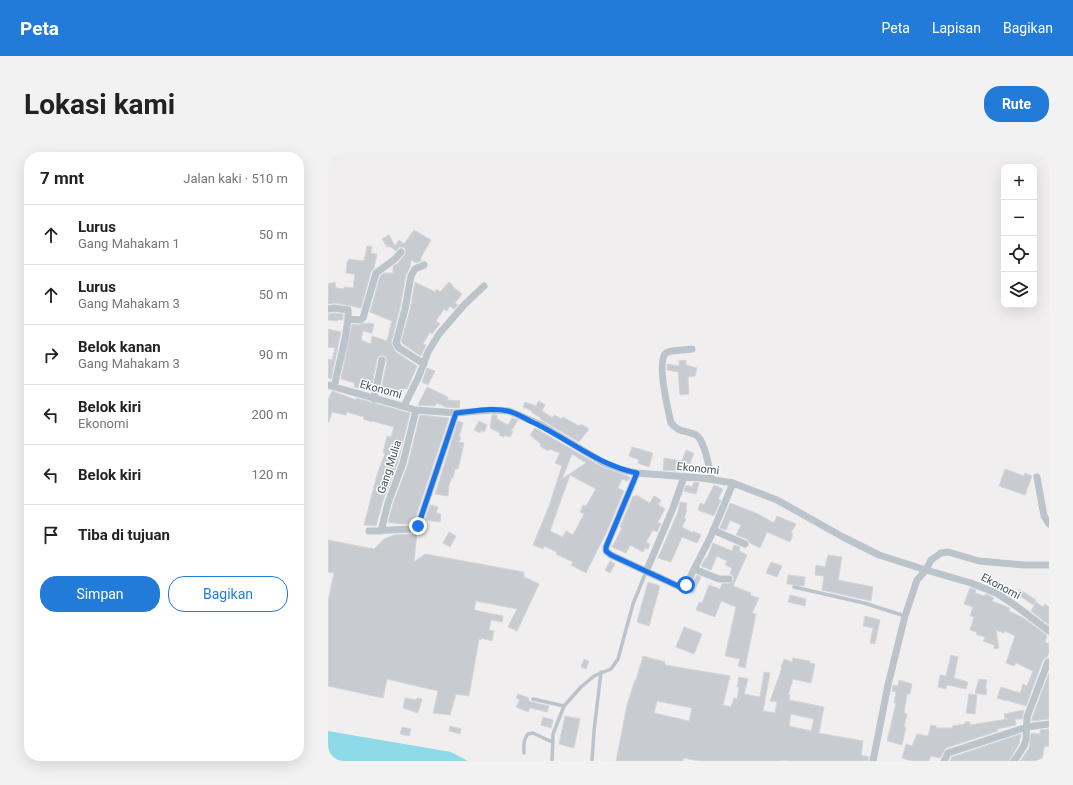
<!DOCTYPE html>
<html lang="id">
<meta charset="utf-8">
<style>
:root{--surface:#fff;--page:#f2f2f2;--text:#222;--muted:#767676;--line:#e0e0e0;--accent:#227bd8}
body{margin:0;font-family:Roboto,sans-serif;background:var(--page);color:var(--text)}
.controls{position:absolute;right:12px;top:12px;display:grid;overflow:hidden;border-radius:8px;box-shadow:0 4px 16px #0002}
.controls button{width:36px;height:36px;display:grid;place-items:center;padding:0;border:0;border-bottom:1px solid var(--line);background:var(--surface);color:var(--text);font:20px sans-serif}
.stop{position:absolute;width:12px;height:12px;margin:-9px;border:3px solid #1a73e8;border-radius:50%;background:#fff}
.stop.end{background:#1a73e8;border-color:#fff;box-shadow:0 1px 4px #0008}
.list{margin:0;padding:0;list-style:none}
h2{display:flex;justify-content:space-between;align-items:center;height:52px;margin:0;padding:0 16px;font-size:17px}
h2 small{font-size:13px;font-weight:400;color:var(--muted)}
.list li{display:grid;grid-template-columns:26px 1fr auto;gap:12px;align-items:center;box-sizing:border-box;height:60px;padding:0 16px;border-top:1px solid var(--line)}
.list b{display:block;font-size:15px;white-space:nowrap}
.list p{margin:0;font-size:13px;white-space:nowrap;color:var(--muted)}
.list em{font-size:13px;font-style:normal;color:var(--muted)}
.actions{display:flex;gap:8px;padding:12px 16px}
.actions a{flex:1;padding:9px 0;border:1px solid var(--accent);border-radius:16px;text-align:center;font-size:14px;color:var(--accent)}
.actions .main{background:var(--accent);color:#fff}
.icon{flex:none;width:22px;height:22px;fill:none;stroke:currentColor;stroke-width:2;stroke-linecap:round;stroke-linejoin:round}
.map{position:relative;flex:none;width:721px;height:609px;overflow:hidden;border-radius:16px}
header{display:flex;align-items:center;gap:24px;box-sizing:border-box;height:56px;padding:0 20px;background:var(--accent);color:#fff}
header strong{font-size:19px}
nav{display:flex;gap:22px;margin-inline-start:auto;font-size:14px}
.intro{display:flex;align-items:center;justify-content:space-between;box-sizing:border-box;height:96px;padding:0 24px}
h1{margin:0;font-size:28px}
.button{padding:10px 18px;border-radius:16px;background:var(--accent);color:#fff;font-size:14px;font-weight:700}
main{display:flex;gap:24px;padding:0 24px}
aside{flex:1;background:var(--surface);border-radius:16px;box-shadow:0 4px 16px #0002}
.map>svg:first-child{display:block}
</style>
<header>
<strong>Peta</strong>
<nav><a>Peta</a><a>Lapisan</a><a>Bagikan</a></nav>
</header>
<div class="intro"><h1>Lokasi kami</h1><a class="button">Rute</a></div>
<main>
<aside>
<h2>7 mnt<small>Jalan kaki · 510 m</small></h2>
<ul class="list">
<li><svg class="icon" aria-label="ahead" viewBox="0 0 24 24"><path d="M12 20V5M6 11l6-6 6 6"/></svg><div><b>Lurus</b><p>Gang Mahakam 1</p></div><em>50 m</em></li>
<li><svg class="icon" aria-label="ahead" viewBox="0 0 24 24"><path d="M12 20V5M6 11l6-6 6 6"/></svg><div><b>Lurus</b><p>Gang Mahakam 3</p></div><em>50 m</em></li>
<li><svg class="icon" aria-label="right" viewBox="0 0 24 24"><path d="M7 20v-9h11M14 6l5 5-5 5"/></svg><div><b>Belok kanan</b><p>Gang Mahakam 3</p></div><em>90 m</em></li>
<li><svg class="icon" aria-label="left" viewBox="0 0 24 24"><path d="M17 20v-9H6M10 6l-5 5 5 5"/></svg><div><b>Belok kiri</b><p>Ekonomi</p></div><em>200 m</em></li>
<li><svg class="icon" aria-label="left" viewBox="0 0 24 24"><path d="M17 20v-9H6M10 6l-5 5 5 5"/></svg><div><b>Belok kiri</b></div><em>120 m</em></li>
<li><svg class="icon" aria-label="arrive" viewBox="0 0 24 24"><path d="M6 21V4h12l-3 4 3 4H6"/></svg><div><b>Tiba di tujuan</b></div></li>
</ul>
<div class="actions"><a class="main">Simpan</a><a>Bagikan</a></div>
</aside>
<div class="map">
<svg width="721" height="609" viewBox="0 0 721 609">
<rect width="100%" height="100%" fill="#f1eeef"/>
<!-- water -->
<path fill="#8edae8" d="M0 579 123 600 140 609H0Z"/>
<!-- building -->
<path fill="#c8ccd1" stroke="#d3d5da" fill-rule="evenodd" d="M86 78 103 88 92 107 94 108 89 111 83 108 82 115 78 123 72 156 63 191 68 200 89 214 79 237 76 236 73 243 58 240 53 238 59 209 58 205 55 203 51 204 49 207 44 233 38 231 36 238 26 235 27 231 13 227 24 172 32 173 36 171 40 172V171L46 172 44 181 35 179 33 188 43 192 44 184 59 189 64 169 42 160 52 124 56 121H65V114L70 111 78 101 77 96 74 95H71L68 99 61 94 59 95 54 87 61 83 67 94 71 88 76 92Z
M39 94 44 95 43 101 49 102 46 116 43 120 33 156 7 151 0 152V132L7 130 8 136 16 137 17 135 25 136 27 122 18 121 19 110 21 107 36 109Z
M87 130 107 140 109 137 112 140 121 130 125 133 124 134 134 142 127 151 130 153 126 157 122 154 119 159 116 157 108 169 112 172 104 182 102 180 95 192 98 193 93 204 75 192 73 190 82 158Z
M6 161 15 162V168H10L9 169 0 168V162Z
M0 177 13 180 3 227 0 226V207L4 208 7 196 0 195Z
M358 208V213L369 216 367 224 360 225 361 242 352 243 350 220 339 218V212L351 214V209Z
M99 216 107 219 100 233 94 230Z
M99 235 120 245 119 248 132 249 131 256 117 255 109 251 107 254 90 253Z
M4 239 28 248V246L82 261 70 310 55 349 48 374 36 373 49 323 57 301H55L59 284 63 285 66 275 44 269V270L35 267 36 265 19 260 18 263 4 260 1 270H0V247Z
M211 249 217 253 214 259 223 265H225L227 263 233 267 235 265 251 274 253 272 261 277 251 290 212 267 213 266 203 260 204 259 195 255 197 250 208 254Z
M92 263 121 266 87 367 85 366 84 372H74L60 370 65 352 80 312Z
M164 263H169V267L180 273 184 266 190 268 183 279H185L182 285 177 283 176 285 171 283 172 281 162 276Z
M130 269 135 271 131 284 133 285 131 290 136 291 130 317H127L125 326 124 325 121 333 120 344 107 342Z
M151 269 159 273 156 280 153 278 152 281 146 278Z
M207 276 274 315 302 325 300 329 294 327 290 336 296 339 279 379 258 421 243 413 245 410 228 402 229 400 216 394 215 397 205 393 221 354 234 314 227 311 232 301 221 297 220 299 212 294 213 292 202 283ZM244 302 258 311 234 327ZM242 323 268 337 258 354 255 353 252 360 256 362 245 383 238 379 235 385 222 379Z
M304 295 325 301 321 315 310 311 311 308 301 304Z
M358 298 366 301 359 320 335 318 336 306 354 309Z
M677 317 696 324 697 321 704 324 697 343 671 334Z
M366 330 371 331 368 342 356 339 358 333 364 335Z
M386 333 395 337 390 347 393 348 386 364 370 358 372 351 376 353Z
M308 343 322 351 326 344 333 348 330 353 337 357 330 370 333 372 329 380 325 378 318 390 322 392 320 397 317 396 315 400 302 393 298 401 284 395 294 376 292 375 305 344 307 345Z
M352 350 359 351 358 358H359L356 366 358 367 354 375 365 381V379L373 383 369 391 354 385 343 410 330 406 350 360Z
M402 351 430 362 446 371 449 364 468 372 463 381 465 382 462 390 439 380 432 396 422 391 419 387 408 383 413 373 402 368 398 378 392 376Z
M102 353 110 355 108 361 113 362 112 370 97 368Z
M89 380 86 410 97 402 196 420V425L211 432 189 479 180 475 189 457 148 449 146 458 175 464 174 470 163 468 161 478 166 479 164 489 153 486V488L151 487 141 544 128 542 122 563 105 561 110 539 59 527 55 546 0 534V449L6 421 0 420V388L46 397 56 387 66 383 85 382Z
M121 380 128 384 122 395 115 391Z
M385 391 404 399 406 393 412 395 411 399 419 403 405 434 423 441 422 443 431 446 424 461 428 462 417 516 410 514 412 507 397 504 408 455 393 449 387 465 368 458 371 450 374 451 381 433 392 437 394 432 403 431 406 427 405 424 402 422 404 416 397 413 399 409 389 404 383 418 373 414 378 406H379Z
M500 403 514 405 510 428 545 435 543 449 494 438 496 424 487 423 488 413 497 415Z
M282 409 287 412 282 421 277 418Z
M443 410 454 414 449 425 438 421Z
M369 423 373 425 365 442 359 439Z
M460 423 477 425 476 434 459 432Z
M320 430 332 434 321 474 309 470Z
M642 436 648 438 647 441 657 444 658 442 666 446 664 449 682 456 681 459 694 465 719 483 717 490 721 492V501L719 505 715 508 698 554 678 548V549L669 546 673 535 692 541 695 532 699 534 705 519 688 511 686 514 678 511 687 484 677 479 676 481 668 478 671 496 666 497V493L655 489 657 485 648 482 649 480 642 478 646 465 642 464 645 455 636 452Z
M691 437 708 448 705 453 688 441Z
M462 443 478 447 477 454 460 450Z
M708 450 715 455 717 452 721 455V473L703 459Z
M537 464 552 468 547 492 542 491 545 476 535 474Z
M356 475 374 482 366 502 348 495Z
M623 503 630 505 626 526 640 530 638 537 619 533 618 537 610 535 612 523 618 524Z
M315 504 337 510V513L402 524 395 553 403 555 406 546 409 547 411 535H409L411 525 420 527 416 542 432 545 436 520 442 521 435 559 447 561 449 550 442 549 454 516 453 515 456 507 464 510 465 506 482 509V511L487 512 483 531 465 527 460 543H462L461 548 496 555 491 581 535 589 533 603 541 605 540 609H461L454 608V609H372L355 606V609H288L299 553 307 528H308ZM329 549 364 556 361 569 326 561ZM463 562 486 567 483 579 461 574Z
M256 507 261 509 258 517 253 515Z
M721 521V567L704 569V566Z
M651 527 659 528 657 537H659L658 543 647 541Z
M571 528 584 532 582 542H579L576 561 579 562 576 575H578L574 593 559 589 568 551H566L568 540 564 539 565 533 570 534Z
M190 542 201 546 200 548 204 550 221 554 219 560 202 556 200 560 188 555 192 548 188 546Z
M641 542 649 543 647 562 638 561Z
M77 546 88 548 89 546 94 547 90 561 75 556Z
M696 558 694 567H687L688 573 669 577 670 579 618 596 616 599 612 606 603 604 601 609H584L574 606 578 592 584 594 589 582 600 584 603 573 608 574V576H625L624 574 637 572V570H642V573L680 567H677L676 562Z
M237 564 252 567 246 596 231 592Z
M215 565 225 568 223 576 213 573Z
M122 574 133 577 132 582 121 579Z
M74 575 83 577 81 584 72 582Z
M721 577V594L716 595 714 609H692L701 596 703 581 712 582V578Z
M693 582 691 592 681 609H622L624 605Z"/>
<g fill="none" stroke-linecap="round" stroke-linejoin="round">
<!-- service -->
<path stroke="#bbc4cb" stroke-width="3.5" d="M466 435 536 451 577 464
M205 547 236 554
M196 601C196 594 195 587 200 582L205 581 224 590
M224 609 225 582 236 554 253 535 266 524 283 517 290 507 305 452 318 420
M264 609 266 579 273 520"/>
<!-- minor -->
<path stroke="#bbc4cb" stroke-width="7" d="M0 157 6 156 20 158V167
M364 197C358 198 340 198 337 202 329 212 340 258 343 271 351 281 358 278 368 283 377 288 381 317 384 327
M96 212 71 196 68 191 77 157 83 124 87 117 96 113
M0 233 88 258 128 261 163 258 181 259 213 273 276 311 295 318 309 321 374 326 405 331 449 348 515 385 551 403 598 418 643 431 658 437 670 442 688 454 721 479
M6 235 17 187 20 167 32 168 35 166 48 121 67 107 73 100
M46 247 54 208
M76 254 90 226 100 200 111 182 136 153 156 134
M309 321 278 395V399L283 403 352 435H356L358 433 383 384 405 331
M709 325 716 364 721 372
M385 378 417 392
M41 379 85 377 90 374 128 261
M53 379 60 351 75 311 88 258
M366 417 391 427H401
M318 420 345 356 356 325
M545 609 560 533 577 464 589 428 598 418 603 408 613 401 620 400 651 409 696 413H721
M616 609 620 601 699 575 721 572
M686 609 696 594 698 587 699 565 720 510"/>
</g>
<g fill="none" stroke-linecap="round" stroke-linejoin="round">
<!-- route -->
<path stroke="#1a73e8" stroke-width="5" d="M90 374 128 261C145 260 163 255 180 259 187 261 195 265 202 269 238 285 269 313 309 321L278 395V399L283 403 352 435H356L358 433"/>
</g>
<g text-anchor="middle" stroke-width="3" stroke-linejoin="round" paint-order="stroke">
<!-- street labels -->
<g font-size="11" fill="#47535b" stroke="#fff">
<text transform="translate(53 237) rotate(15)" y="4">Ekonomi</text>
<text transform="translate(61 315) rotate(-72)" y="4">Gang Mulia</text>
<text transform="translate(370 316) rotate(6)" y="4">Ekonomi</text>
<text transform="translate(673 434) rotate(28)" y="4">Ekonomi</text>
</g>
</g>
</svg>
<div class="controls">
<button>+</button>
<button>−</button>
<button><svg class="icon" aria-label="locate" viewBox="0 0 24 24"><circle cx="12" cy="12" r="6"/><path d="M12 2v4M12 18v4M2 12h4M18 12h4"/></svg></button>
<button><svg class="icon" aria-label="layers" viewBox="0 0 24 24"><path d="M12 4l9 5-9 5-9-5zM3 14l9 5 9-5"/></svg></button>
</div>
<div class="stop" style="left:358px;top:433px"></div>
<div class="stop end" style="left:90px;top:374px"></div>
</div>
</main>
